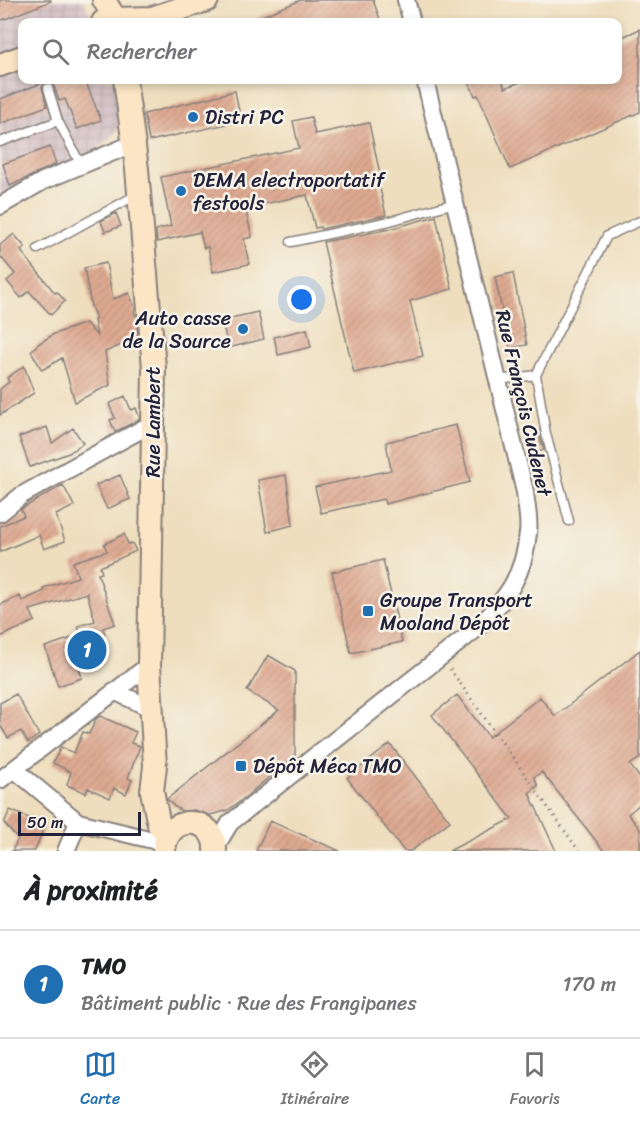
<!DOCTYPE html>
<html lang="fr">
<meta charset="utf-8">
<style>
:root{--surface:#fff;--page:#f6f6f6;--text:#202124;--muted:#757577;--line:#e0e0e0;--accent:#1f6fb2}
body{margin:0;font-family:Sriracha,sans-serif;background:var(--page);color:var(--text)}
.scale{position:absolute;left:18px;bottom:15px;width:123px;box-sizing:border-box;padding-left:6px;border:3px solid #22223b;border-top:0;font-size:16px;line-height:21px;white-space:nowrap;color:#22223b;-webkit-text-stroke:4px #f7f3e8;paint-order:stroke}
.you{position:absolute;left:302px;top:300px;width:21px;height:21px;margin:-15px;border:4px solid #fff;border-radius:50%;background:#1a73e8;box-shadow:0 0 0 9px #1a73e833}
.badge{display:grid;place-items:center;width:39px;height:39px;border-radius:50%;background:var(--accent);color:#fff;font-size:20px;font-weight:700}
.pin{position:absolute;translate:-50% -50%;border:3px solid #fff;box-shadow:0 2px 6px #0006}
.list{margin:0;padding:0;list-style:none}
h2{display:flex;justify-content:space-between;align-items:center;height:78px;margin:0;padding:0 24px;font-size:26px}
h2 small{font-size:20px;font-weight:400;color:var(--muted)}
.list li{display:grid;grid-template-columns:39px 1fr auto;gap:18px;align-items:center;box-sizing:border-box;height:108px;padding:0 24px;border-top:2px solid var(--line)}
.list b{display:block;font-size:22px;white-space:nowrap}
.list p{margin:0;font-size:20px;white-space:nowrap;color:var(--muted)}
.list em{font-size:20px;font-style:normal;color:var(--muted)}
.icon{flex:none;width:33px;height:33px;fill:none;stroke:currentColor;stroke-width:2;stroke-linecap:round;stroke-linejoin:round}
.map{position:relative;flex:none;width:640px;height:851px;overflow:hidden}
.search{position:absolute;background:var(--surface);box-shadow:0 3px 9px #0003;left:18px;right:18px;top:18px;height:66px;display:flex;align-items:center;gap:15px;box-sizing:border-box;padding:0 21px;border-radius:12px;color:var(--muted);font-size:22px}
.sheet{height:186px;background:var(--surface)}
nav{display:flex;justify-content:space-around;align-items:center;box-sizing:border-box;height:84px;border-top:2px solid var(--line);background:var(--surface);font-size:16px;color:var(--muted)}
nav a{display:grid;justify-items:center;gap:3px}
nav .on{color:var(--accent)}
.map>svg:first-child{display:block}
</style>
<div class="map">
<svg width="640" height="851" viewBox="0 0 640 851">
<defs>
<pattern id="industrial-grid" width="8" height="8" patternUnits="userSpaceOnUse" patternTransform="scale(1.5)"><rect width="8" height="8" fill="#d2bec4"/><path d="M0 4h8M4 0v8" fill="none" stroke="#b4a3a9"/></pattern>
<pattern id="building-hatch" width="6" height="6" patternUnits="userSpaceOnUse" patternTransform="scale(1.5)"><rect width="6" height="6" fill="#dea990"/><path d="M-1 1l2-2M0 6l6-6M5 7l2-2" fill="none" stroke="#be917d"/></pattern>
</defs>
<rect width="100%" height="100%" fill="#f7f3e8"/>
<filter id="ink" filterUnits="userSpaceOnUse"><feTurbulence type="fractalNoise" baseFrequency=".0167" numOctaves="2"/><feDisplacementMap in="SourceGraphic" scale="12" xChannelSelector="R" yChannelSelector="G"/><feConvolveMatrix kernelMatrix="1 2 1 2 8 2 1 2 1" color-interpolation-filters="sRGB"/></filter>
<filter id="wash" filterUnits="userSpaceOnUse"><feTurbulence type="fractalNoise" baseFrequency=".008" numOctaves="4" result="noise"/><feDisplacementMap in="SourceGraphic" scale="24" xChannelSelector="R" yChannelSelector="G"/><feGaussianBlur stdDeviation="1.35" result="paint"/><feColorMatrix in="noise" values="0 0 0 0 0 0 0 0 0 0 0 0 0 0 0 0 0 1.4 0 .05"/><feComposite in="paint" operator="in"/></filter>
<g filter="url(#wash)">
<rect width="100%" height="100%" fill="#eedebd"/>
<!-- industrial -->
<path fill="url(#industrial-grid)" d="M0 0H83L94 22H22V80H114L120 128 81 165 0 202Z"/>
<g id="blocks">
<!-- building -->
<path fill="url(#building-hatch)" d="M0 0H51V1L0 21Z
M301 0H373L381 22H247Z
M640 29V112L510 169 478 95 475 96 468 80H502L505 88 525 80H618V39Z
M50 80H85L101 120 77 129 65 99 59 101 54 86 47 82 42 87 47 106 0 124V99Z
M235 91 241 121 149 141 144 114Z
M311 117 315 134 369 123 381 179 378 180 386 215 321 229 320 227 315 228 307 195 245 208 252 237 244 239 249 264 213 272 208 247 204 248 200 232 157 242 156 230 171 226 161 177 299 148 293 121Z
M50 147 56 164 10 186 3 164Z
M116 213 121 226 105 232 101 221Z
M436 216 452 289 410 301 423 356 354 373 323 242 390 229Z
M14 234 25 247 21 251 55 293 57 292 65 301 51 315 29 291 21 298 7 281 15 274 0 256V245Z
M106 263 113 299 129 293 135 309 134 311 136 317 138 338 105 352 110 385 75 402 62 358 42 370 31 351 38 344 54 334 86 323 97 336 94 320 96 319 91 306 84 268Z
M513 273 527 345 510 348 495 277Z
M258 312 264 339 228 348 222 320Z
M307 329 311 347 278 355 274 337Z
M24 366 34 393 0 415V389L9 382 7 378Z
M125 396 131 410 136 408 140 419 115 432 110 420 115 418 109 404Z
M456 425 470 482 385 504 384 499 321 513 315 487 391 470 386 442Z
M47 427 52 443 73 428 83 443 69 453 30 467 19 437Z
M539 434 544 450 530 454 526 437Z
M120 475 130 499 107 509 96 485Z
M286 475 293 525 267 532 258 480Z
M63 485 74 506 56 515 65 541 44 549 39 535 0 552V526L24 516 21 509Z
M124 534 128 544 132 543 136 551 100 567 102 573 98 574 115 624 103 628 105 634 96 639 103 660 79 668 82 678 58 686 45 647 81 635 78 626 95 621 87 593 30 610 35 621 0 637V605L20 596 22 601 44 591 43 588 78 577 73 562 107 551 104 544Z
M383 560 402 642 351 653 332 572Z
M640 650V758L630 765 640 778V804L628 814 640 829V851H604L542 772 534 777 538 786 529 793 556 851H449L512 819 432 715 457 695 489 737 540 697 555 716Z
M268 655 295 671V756L238 803 226 811 210 815 194 810 182 811 175 807 167 799 279 710 247 691Z
M16 694 39 735 28 743 21 731 8 738 0 725V703Z
M100 716 136 732 131 743 140 746 128 778 132 780 126 794 114 788 110 798 88 788 86 793 67 785 71 772 53 763 61 747 74 753 83 732 89 734 96 719Z
M390 744 450 821 411 851H404L347 778Z
M10 810 45 825 35 851H12L18 839 4 823Z
M270 821 340 851H256Z"/>
</g>
</g>
<g filter="url(#ink)">
<use href="#blocks" fill-opacity="0" stroke="#88807c" stroke-width="1.5"/>
<g fill="none" stroke-linecap="round" stroke-linejoin="round">
<defs>
<path id="lane" d="M48 88 58 121 81 165
M0 142 58 121
M291 242 390 221 455 203
M38 249 138 194
M498 380 536 375
M569 521 546 434 536 375 607 236 640 221"/>
<path id="street" d="M406 0 412 22
M0 206 43 181 135 143
M0 513 22 495 144 428 153 427
M114 691 152 709
M14 769 78 822 165 843
M0 780 149 665
M215 848 230 823 480 626C508 596 524 575 528 533 530 520 526 505 525 492L425 80
M66 851 78 822"/>
<path id="secondary" d="M104 0 117 22
M103 22 116 19 152 18 207 0
M0 65 22 57
M125 80 137 169 154 368 149 665 155 766 152 791 159 825 168 834
M164 851C166 812 217 815 215 851"/>
</defs>
<!-- lane casing -->
<use href="#lane" stroke="#88807c" stroke-width="11"/>
<!-- street casing -->
<use href="#street" stroke="#88807c" stroke-width="20"/>
<!-- secondary casing -->
<use href="#secondary" stroke="#88807c" stroke-width="26"/>
<!-- path -->
<path stroke="#88807c" stroke-width="3" stroke-dasharray="1.5 4.5" stroke-linecap="butt" d="M450 669 579 851"/>
<!-- lane -->
<use href="#lane" stroke="#fff" stroke-width="8"/>
<!-- street -->
<use href="#street" stroke="#fff" stroke-width="16"/>
<!-- secondary -->
<use href="#secondary" stroke="#fce5c4" stroke-width="22"/>
</g>
</g>
<!-- markers -->
<g fill="#1f6fb2" stroke="#f7f3e8" stroke-width="2">
<circle cx="193" cy="117" r="6"/>
<circle cx="181" cy="191" r="6"/>
<circle cx="243" cy="329" r="6"/>
<rect x="362" y="605" width="12" height="12" rx="3"/>
<rect x="235" y="760" width="12" height="12" rx="3"/>
</g>
<g text-anchor="middle" stroke-width="5" stroke-linejoin="round" paint-order="stroke">
<!-- poi labels -->
<g font-size="20" fill="#22223b" stroke="#f7f3e8" text-anchor="start">
<text x="205" y="124">Distri PC</text>
<text x="193" y="187">DEMA electroportatif<tspan x="193" dy="23">festools</tspan></text>
<text x="231" y="325" text-anchor="end">Auto casse<tspan x="231" dy="23">de la Source</tspan></text>
<text x="380" y="607">Groupe Transport<tspan x="380" dy="23">Mooland Dépôt</tspan></text>
<text x="253" y="773">Dépôt Méca TMO</text>
</g>
<!-- street labels -->
<g font-size="20" fill="#22223b" stroke="#f7f3e8">
<text transform="translate(524 403) rotate(77)" y="7">Rue François Cudenet</text>
<text transform="translate(153 422) rotate(-90)" y="7">Rue Lambert</text>
</g>
</g>
</svg>
<div class="scale">50 m</div>
<div class="you"></div>
<div class="pin badge" style="left:87px;top:650px">1</div>
<div class="search"><svg class="icon" aria-label="search" viewBox="0 0 24 24"><circle cx="10" cy="10" r="6"/><path d="M15 15l6 6"/></svg>Rechercher</div>
</div>
<section class="sheet">
<h2>À proximité<small></small></h2>
<ul class="list">
<li><span class="badge">1</span><div><b>TMO</b><p>Bâtiment public · Rue des Frangipanes</p></div><em>170 m</em></li>
</ul>
</section>
<nav>
<a class="on"><svg class="icon" aria-label="map" viewBox="0 0 24 24"><path d="M3 6l6-2 6 2 6-2v14l-6 2-6-2-6 2zM9 4v14M15 6v14"/></svg>Carte</a>
<a><svg class="icon" aria-label="directions" viewBox="0 0 24 24"><path d="M12 3l9 9-9 9-9-9zM9 14v-3h6M13 9l2 2-2 2"/></svg>Itinéraire</a>
<a><svg class="icon" aria-label="saved" viewBox="0 0 24 24"><path d="M7 4h10v16l-5-4-5 4z"/></svg>Favoris</a>
</nav>
